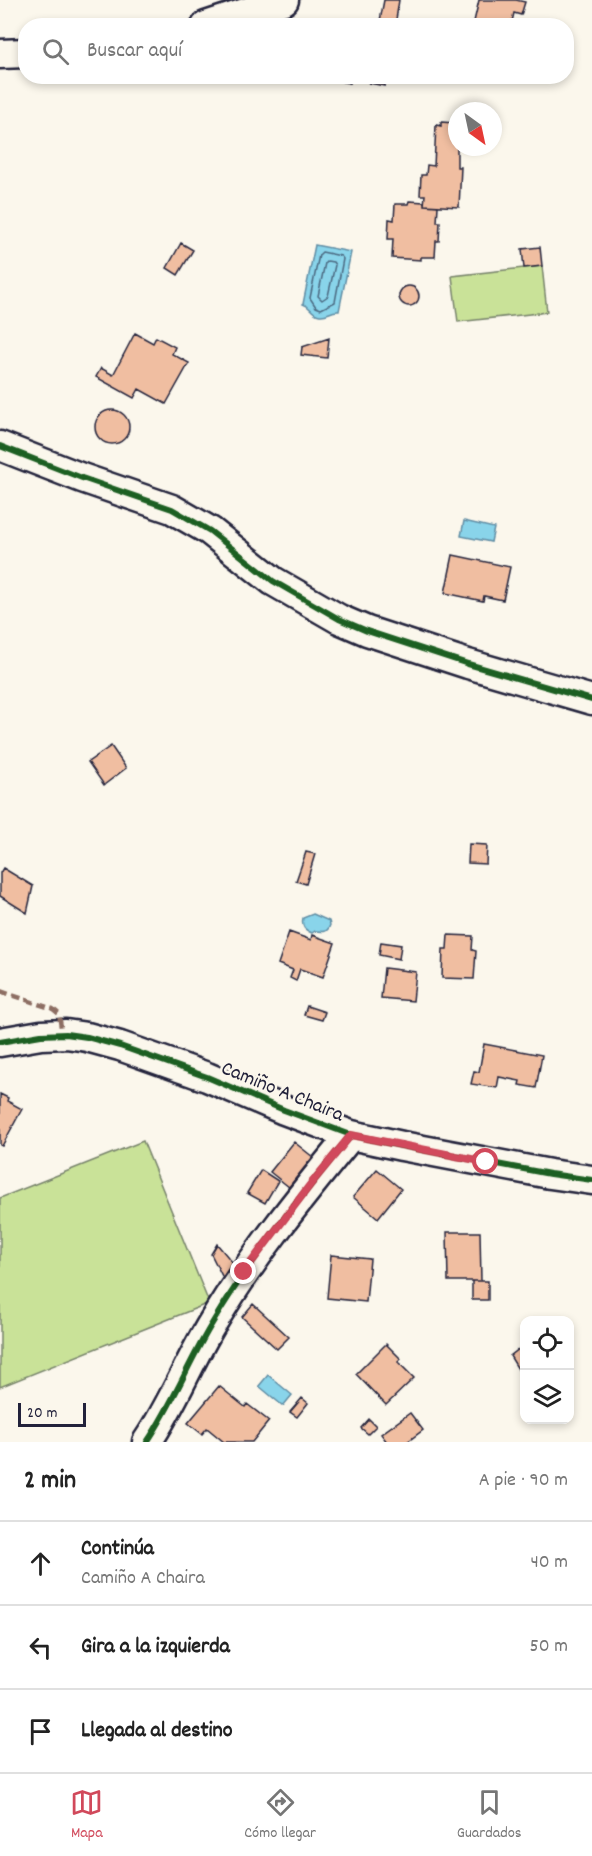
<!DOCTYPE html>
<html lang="es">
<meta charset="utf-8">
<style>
:root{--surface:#fff;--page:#f2f2f2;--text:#222;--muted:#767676;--line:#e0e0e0;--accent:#d1495b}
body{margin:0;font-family:Dekko,sans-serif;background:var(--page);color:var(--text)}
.controls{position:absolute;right:18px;bottom:18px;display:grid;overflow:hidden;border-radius:12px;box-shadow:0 3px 9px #0003}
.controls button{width:54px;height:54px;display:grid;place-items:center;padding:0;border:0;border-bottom:2px solid var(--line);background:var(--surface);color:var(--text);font:30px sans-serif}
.compass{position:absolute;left:448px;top:102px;width:54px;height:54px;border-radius:50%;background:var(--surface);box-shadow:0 3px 9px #0003;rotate:147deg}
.scale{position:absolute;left:18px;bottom:15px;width:68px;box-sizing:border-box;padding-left:6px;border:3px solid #22223b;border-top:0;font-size:16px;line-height:21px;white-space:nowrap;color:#22223b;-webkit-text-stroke:4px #fbf7ec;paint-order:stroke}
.stop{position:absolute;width:18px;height:18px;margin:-14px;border:4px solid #d1495b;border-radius:50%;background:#fff}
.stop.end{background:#d1495b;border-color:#fff;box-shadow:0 2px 6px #0008}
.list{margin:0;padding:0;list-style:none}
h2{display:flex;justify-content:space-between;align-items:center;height:78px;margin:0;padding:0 24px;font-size:26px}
h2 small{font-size:20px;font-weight:400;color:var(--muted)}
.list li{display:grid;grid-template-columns:39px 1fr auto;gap:18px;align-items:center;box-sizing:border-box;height:84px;padding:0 24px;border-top:2px solid var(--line)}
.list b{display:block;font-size:22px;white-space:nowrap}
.list p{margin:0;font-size:20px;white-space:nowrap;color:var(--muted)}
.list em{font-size:20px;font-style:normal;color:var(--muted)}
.icon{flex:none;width:33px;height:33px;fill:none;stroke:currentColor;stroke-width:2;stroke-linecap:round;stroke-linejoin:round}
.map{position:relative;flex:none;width:592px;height:1442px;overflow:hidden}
.search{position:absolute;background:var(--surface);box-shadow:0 3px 9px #0003;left:18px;right:18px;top:18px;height:66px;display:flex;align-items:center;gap:15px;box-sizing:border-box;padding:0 21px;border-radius:24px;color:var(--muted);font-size:22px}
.sheet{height:330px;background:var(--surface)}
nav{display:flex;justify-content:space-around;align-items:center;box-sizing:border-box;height:84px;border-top:2px solid var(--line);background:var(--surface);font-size:16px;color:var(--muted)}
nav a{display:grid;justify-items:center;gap:3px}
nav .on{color:var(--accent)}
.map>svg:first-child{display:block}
</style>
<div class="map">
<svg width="592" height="1442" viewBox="0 0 592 1442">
<rect width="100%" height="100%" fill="#fbf7ec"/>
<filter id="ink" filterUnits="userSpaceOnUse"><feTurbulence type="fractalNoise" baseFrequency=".0167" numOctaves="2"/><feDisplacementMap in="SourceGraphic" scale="12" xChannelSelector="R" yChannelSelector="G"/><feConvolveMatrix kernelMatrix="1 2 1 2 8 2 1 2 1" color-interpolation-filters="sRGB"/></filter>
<g filter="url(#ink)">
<!-- green -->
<path fill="#c9e298" stroke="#76826a" stroke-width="1.5" d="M542 266 547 312 458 322 452 276Z
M143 1141 209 1303 0 1387V1198Z"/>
<!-- water -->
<path fill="#89d4ea" stroke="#608da4" stroke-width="1.5" d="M315 245 351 252 339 311C331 310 328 316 320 315 311 314 311 306 303 304Z
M464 521 494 528 491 542 461 536Z
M313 914 329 921 330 925C327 934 322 931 315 931L312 933C305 930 301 927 303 918Z
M268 1375 292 1395 283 1406 259 1386Z"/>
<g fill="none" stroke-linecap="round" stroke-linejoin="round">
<!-- shore -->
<path stroke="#4b6981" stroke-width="1.5" d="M322 252 341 256 343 259 335 302 321 309 316 307 310 298 319 255Z
M327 261 333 262 335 265 328 296 322 300 318 296 325 263Z"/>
</g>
<!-- building -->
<path fill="#f0bea1" stroke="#22223b" stroke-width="1.5" d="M384 0H399L395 26H379Z
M479 0H516L525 2 521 15 514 13 511 26H473Z
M315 76H351L350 83Z
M371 76H386L385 86 369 83Z
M441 122 455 123V126L457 127V167H461L459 207 424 205 425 195H420L421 175H426L427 165 434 166 436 125 441 126Z
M409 201 424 202V205L438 206 437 222H440L439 241H436L435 257H421V260L392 258 393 239H388L389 219 394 220 395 204H408Z
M181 243 193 250 178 275 167 268Z
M540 247 542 266 524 268 522 249Z
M399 296a10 10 0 1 1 20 0a10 10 0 1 1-20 0Z
M135 333 153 343 156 337 175 347 172 354 189 363 166 404 139 389 134 398 96 377 101 368 113 375Z
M329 338 327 358 301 355 302 347Z
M95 427a17 17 0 1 1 34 0a17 17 0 1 1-34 0Z
M453 555 510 567 503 600 484 596 483 601 445 593Z
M111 746 126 768 104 785 88 762Z
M469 844 487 845 486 864 468 863Z
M306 852 315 854 306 884 296 881Z
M3 868 33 886 27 913 0 896V873Z
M289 932 311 940 312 935 335 943 323 977 300 969 296 981 290 978 293 970 278 964Z
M448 935 473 936 472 950 476 951 474 979 442 978 443 949H447Z
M381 942 401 945 399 959 379 955Z
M384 968 416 972 413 1001 381 998Z
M307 1006 325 1012 322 1020 304 1015Z
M484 1044 542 1055 536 1088 519 1085 520 1081 499 1077 497 1088 471 1084 474 1071 479 1072Z
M0 1094 8 1098 7 1101 22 1109 2 1146 0 1145Z
M294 1142 318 1161 294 1191 270 1172Z
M377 1169 401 1189 378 1218 353 1197Z
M261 1170 278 1181 265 1203 247 1193Z
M447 1232H480L481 1281H448Z
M217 1244 238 1269 227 1286 211 1254Z
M331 1255 370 1259 366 1302 327 1298Z
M472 1281H488V1300H472Z
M253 1304 289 1337 277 1349 242 1317Z
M386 1344 401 1359 398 1362 414 1378 386 1405 356 1374Z
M524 1345V1379L510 1356Z
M219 1386 245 1407 247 1404 269 1421 252 1442H224L207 1428 202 1434 188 1423Z
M302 1398 308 1403 297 1417 290 1412Z
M410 1413 423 1430 407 1442H387L381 1434Z
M369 1419 376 1426 368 1434 361 1428Z"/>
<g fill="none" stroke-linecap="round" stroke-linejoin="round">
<defs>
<path id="minor" d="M206 26 284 0
M0 54 26 53
M0 446 82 478 172 509 210 531 273 581 339 619 367 631 468 664 592 700
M0 1042 41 1035 66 1034 87 1037 120 1046 207 1077 284 1110 351 1135 402 1146 550 1174 592 1180
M147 1442C173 1404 189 1361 213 1322 253 1255 302 1195 351 1135"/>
</defs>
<!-- minor casing -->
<use href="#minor" stroke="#22223b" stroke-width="33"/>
<!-- minor -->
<use href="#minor" stroke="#fbf7ec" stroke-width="28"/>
<!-- quiet -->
<path stroke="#8d6e63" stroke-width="4.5" stroke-dasharray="9 4.5" stroke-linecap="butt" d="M0 991 53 1009 59 1014 62 1034"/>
<defs>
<path id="cycleway" d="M0 446 82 478 172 509 210 531 273 581 339 619 367 631 468 664 592 700
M0 1042 41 1035 66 1034 87 1037 120 1046 207 1077 284 1110 351 1135 402 1146 550 1174 592 1180
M147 1442C173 1404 189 1361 213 1322 253 1255 302 1195 351 1135"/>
</defs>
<!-- cycleway casing -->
<use href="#cycleway" stroke="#fbf7ec" stroke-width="10"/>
<!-- cycleway -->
<use href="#cycleway" stroke="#1b5e20" stroke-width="6"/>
</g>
</g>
<g fill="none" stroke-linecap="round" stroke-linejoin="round" filter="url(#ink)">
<!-- route -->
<path stroke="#d1495b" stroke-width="8" d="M244 1272 310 1185 351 1135 486 1162"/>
</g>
<g text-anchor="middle" stroke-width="5" stroke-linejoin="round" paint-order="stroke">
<!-- street labels -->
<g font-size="21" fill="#22223b" stroke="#fbf7ec">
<text transform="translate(283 1090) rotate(22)" y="7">Camiño A Chaira</text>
</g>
</g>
</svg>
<div class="controls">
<button><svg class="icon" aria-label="locate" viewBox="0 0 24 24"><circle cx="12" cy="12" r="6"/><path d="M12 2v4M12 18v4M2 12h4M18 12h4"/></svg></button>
<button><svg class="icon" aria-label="layers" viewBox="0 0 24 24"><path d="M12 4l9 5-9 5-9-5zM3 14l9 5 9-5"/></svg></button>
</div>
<svg class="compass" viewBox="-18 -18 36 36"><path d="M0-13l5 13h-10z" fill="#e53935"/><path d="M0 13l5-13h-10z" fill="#767676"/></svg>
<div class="scale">20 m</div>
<div class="stop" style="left:486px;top:1162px"></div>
<div class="stop end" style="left:244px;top:1272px"></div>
<div class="search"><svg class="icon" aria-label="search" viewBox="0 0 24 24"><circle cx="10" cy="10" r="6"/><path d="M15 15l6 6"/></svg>Buscar aquí</div>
</div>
<section class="sheet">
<h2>2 min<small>A pie · 90 m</small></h2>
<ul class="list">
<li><svg class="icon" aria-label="ahead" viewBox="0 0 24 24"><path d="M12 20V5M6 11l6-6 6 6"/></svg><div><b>Continúa</b><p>Camiño A Chaira</p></div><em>40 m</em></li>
<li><svg class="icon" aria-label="left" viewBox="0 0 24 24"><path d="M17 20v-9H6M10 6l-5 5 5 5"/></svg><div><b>Gira a la izquierda</b></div><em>50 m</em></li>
<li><svg class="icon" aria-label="arrive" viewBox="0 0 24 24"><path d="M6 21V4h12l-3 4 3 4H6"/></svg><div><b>Llegada al destino</b></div></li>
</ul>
</section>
<nav>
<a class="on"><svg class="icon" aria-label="map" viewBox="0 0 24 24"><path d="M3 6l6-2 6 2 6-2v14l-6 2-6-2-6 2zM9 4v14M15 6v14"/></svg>Mapa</a>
<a><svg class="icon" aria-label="directions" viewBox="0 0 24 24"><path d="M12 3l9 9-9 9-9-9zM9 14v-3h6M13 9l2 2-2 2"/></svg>Cómo llegar</a>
<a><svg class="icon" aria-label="saved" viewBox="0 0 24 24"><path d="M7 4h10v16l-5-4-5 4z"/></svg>Guardados</a>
</nav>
